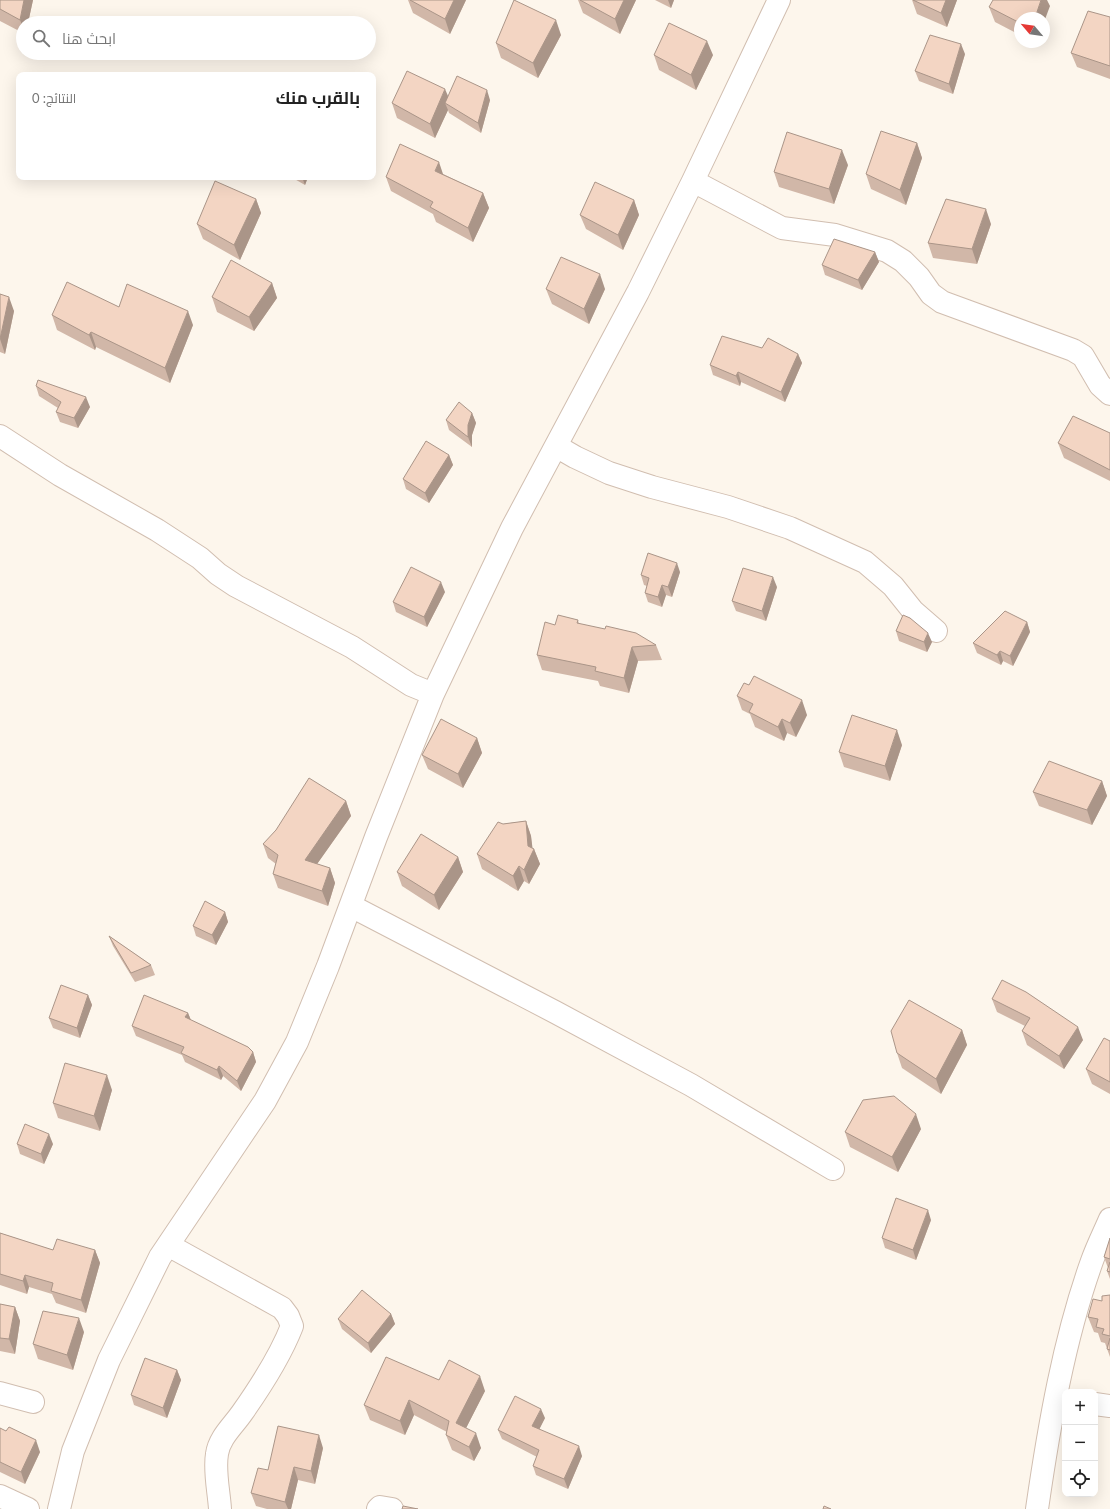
<!DOCTYPE html>
<html lang="ar">
<meta charset="utf-8">
<style>
:root{--surface:#fff;--page:#f2f2f2;--text:#222;--muted:#767676;--line:#e0e0e0}
body{margin:0;font-family:Lato,Cairo,sans-serif;background:var(--page);color:var(--text);direction:rtl}
.controls{position:absolute;right:12px;bottom:12px;display:grid;overflow:hidden;border-radius:8px;box-shadow:0 4px 16px #0002}
.controls button{width:36px;height:36px;display:grid;place-items:center;padding:0;border:0;border-bottom:1px solid var(--line);background:var(--surface);color:var(--text);font:20px sans-serif}
.compass{position:absolute;left:1014px;top:12px;width:36px;height:36px;border-radius:50%;background:var(--surface);box-shadow:0 4px 16px #0002;rotate:299deg}
.list{margin:0;padding:0;list-style:none}
h2{display:flex;justify-content:space-between;align-items:center;height:52px;margin:0;padding:0 16px;font-size:17px}
h2 small{font-size:13px;font-weight:400;color:var(--muted)}
.icon{flex:none;width:22px;height:22px;fill:none;stroke:currentColor;stroke-width:2;stroke-linecap:round;stroke-linejoin:round}
.map{position:relative;flex:none;width:1110px;height:1509px;overflow:hidden;direction:ltr}
.search{position:absolute;background:var(--surface);box-shadow:0 4px 16px #0002;left:16px;top:16px;width:360px;height:44px;display:flex;align-items:center;gap:10px;box-sizing:border-box;padding:0 14px;border-radius:22px;color:var(--muted);font-size:15px}
.panel{position:absolute;background:var(--surface);box-shadow:0 4px 16px #0002;left:16px;top:72px;width:360px;height:108px;border-radius:8px;direction:rtl}
.map>svg:first-child{display:block}
</style>
<div class="map">
<svg width="1110" height="1509" viewBox="0 0 1110 1509">
<rect width="100%" height="100%" fill="#fdf6ec"/>
<g fill="none" stroke-linecap="round" stroke-linejoin="round">
<defs>
<path id="minor" d="M693 181 782 228 835 235 887 251 903 261 919 277 931 294 942 302 1073 350 1083 356 1100 385 1110 394
M0 436 60 475 157 530 200 558 218 574 236 586 352 647 411 685 433 694
M556 446 575 457 609 473 652 487 728 507 790 528 865 562 893 586 913 611 936 631
M351 906 555 1012 691 1085 833 1169
M168 1245 282 1308 288 1316 292 1326C280 1357 261 1386 242 1413 233 1426 219 1438 217 1454 214 1471 219 1492 220 1509
M0 1393 33 1402
M1095 1404 1110 1406
M0 1496 28 1509
M59 1509 73 1451 109 1360 160 1257 265 1101 297 1042 328 966 376 837 433 694 512 528 638 292 693 181 779 0
M378 1509 380 1507 392 1509
M1037 1509C1049 1426 1064 1339 1092 1261 1097 1247 1104 1233 1110 1219"/>
</defs>
<!-- minor casing -->
<use href="#minor" stroke="#d1beb0" stroke-width="24"/>
<!-- minor -->
<use href="#minor" stroke="#fff" stroke-width="22"/>
</g>
<!-- wall -->
<path fill="#d1b7a8" d="M0 0H33L28 23H23V33L0 21Z
M408 0H466L450 34 413 13Z
M578 0H636L620 34 583 13Z
M655 0H674L671 8Z
M912 0H957L947 27 917 14Z
M1050 6 1020 18V35L995 22 989 7Z
M1110 17V79L1077 67 1071 53Z
M561 35 538 78 501 58 496 43Z
M965 54 953 94 919 81 915 71Z
M654 55H713L696 90 659 70Z
M448 96 490 100 481 133 449 113 448 110 435 138 397 118 392 103Z
M917 143 922 158 906 205 871 189 866 174Z
M848 165 834 204 779 187 774 172Z
M443 174 483 193 489 208 473 242 436 222 433 214 391 191 386 177Z
M291 177H308L305 185Z
M256 199 261 213 240 260 203 239 197 224Z
M634 200 639 215 623 250 586 229 580 215Z
M991 224 977 264 933 258 928 243Z
M875 252 879 262 862 290 825 275 822 265Z
M272 283 277 298 254 331 217 312 212 297Z
M546 289H605L589 324 552 304Z
M0 294 14 311 5 354 0 352Z
M119 307 193 325 170 383 96 347 95 350 57 330 52 315Z
M762 348 798 354 802 363 785 402 741 382 740 386 713 375 710 365Z
M36 386 90 407 78 428 60 422 56 412 58 408 39 396Z
M472 413 476 423 472 435V447L449 430 446 420Z
M1110 433V481L1064 458 1058 443Z
M449 455 453 465 429 503 406 489 403 479Z
M680 572 672 597 666 595 662 607 648 602 645 593 647 586 644 585 641 575Z
M777 587 766 621 736 611 732 601Z
M445 592 427 627 396 612 393 602Z
M578 620 579 624 656 645 662 660 638 661 629 693 600 686 598 681 542 670 537 655 555 625Z
M1027 622 1030 632 1013 666 1003 661 1001 665 977 653 973 643Z
M896 631 932 642 927 652 899 641Z
M737 696 807 715 796 737 787 733 784 741 755 727 750 714 742 710Z
M477 738 482 753 463 788 428 769 422 755Z
M902 745 890 781 844 767 839 752Z
M1102 781 1107 796 1092 825 1039 806 1033 792Z
M346 801 351 816 317 864 330 868 335 883 328 906 278 888 273 874 276 864 268 858 263 844Z
M526 821 531 836 532 848 534 849 540 864 529 884 524 881 518 891 482 869 477 854 503 824Z
M458 857 463 872 439 910 402 886 397 872Z
M225 912 228 922 216 945 196 936 193 926Z
M109 936 151 965 155 975 135 982 113 946Z
M88 995 92 1005 80 1038 53 1028 49 1018Z
M992 999 1083 1040 1064 1069 1027 1045 1022 1031 1025 1026 997 1012Z
M188 1013 191 1020 253 1052 256 1062 241 1091 223 1076 221 1080 185 1062 182 1055 136 1036 132 1026Z
M962 1030 967 1045 941 1094 902 1068 897 1053Z
M1110 1041V1094L1092 1084 1086 1069Z
M112 1090 100 1131 58 1118 53 1103Z
M921 1129 898 1172 850 1147 845 1132Z
M17 1144H53L44 1164 20 1154Z
M931 1220 916 1260 885 1248 882 1238Z
M0 1233 53 1250H95L100 1263 86 1313 56 1303 52 1294 29 1287 27 1294 0 1285Z
M1110 1238V1279L1107 1271 1108 1268 1104 1257Z
M1110 1295V1357L1105 1343 1101 1342 1098 1333 1094 1332 1088 1317 1102 1301Z
M0 1304 15 1307 20 1321 15 1354 0 1351Z
M391 1314 395 1324 371 1353 342 1329 338 1319Z
M84 1332 73 1370 38 1359 33 1344Z
M177 1370 181 1380 167 1418 134 1405 131 1395Z
M439 1380 485 1391 466 1428 481 1448 474 1461 452 1450 446 1435 447 1432 414 1415 405 1435 370 1420 364 1405Z
M545 1418 539 1429 582 1456 568 1489 536 1475 533 1466 537 1457 502 1439 498 1430Z
M0 1428 40 1452 25 1484 0 1472Z
M323 1448 315 1484 298 1480 291 1509H267L256 1506 251 1493 268 1470Z"/>
<!-- shaded-wall -->
<path fill="#aa9588" d="M24 0H33L28 23H23V27L20 20Z
M454 0H466L450 34 445 19Z
M624 0H636L620 34 615 19Z
M668 0H674L671 8Z
M946 0H957L947 27 941 13Z
M1041 0H1047L1050 6 1044 22V18H1035Z
M556 20 561 35 538 78 533 63Z
M707 41 713 55 696 90 691 75Z
M961 44 965 54 953 94 949 84Z
M445 89 451 103H445L448 110 435 138 430 124Z
M487 90 490 100 481 133 478 123Z
M917 143 922 158 906 205 900 190Z
M842 150 848 165 834 204 829 189Z
M439 162 444 177 435 171Z
M302 177H308L305 185Z
M483 193 489 208 473 242 468 228Z
M256 199 261 213 240 260 234 245Z
M634 200 639 215 623 250 618 235Z
M986 209 991 224 977 264 972 249Z
M875 252 879 262 862 290 858 280Z
M600 274 605 289 589 324 584 309Z
M272 283 277 298 254 331 249 317Z
M9 297 14 311 5 354 0 339Z
M188 311 193 325 170 383 165 368Z
M91 332 96 347 95 350 89 335Z
M798 354 802 363 785 402 781 392Z
M738 372 741 382 740 386 736 376Z
M86 397 90 407 78 428 74 418Z
M472 413 476 423 472 435V447L468 437V425Z
M449 455 453 465 429 503 425 493Z
M677 563 680 572 672 597 668 587Z
M773 577 777 587 766 621 762 611Z
M441 582 445 592 427 627 424 617Z
M662 585 666 595 662 607 658 597Z
M1027 622 1030 632 1013 666 1010 656Z
M928 633 932 642 927 652 924 642Z
M632 647 638 661 629 693 624 678Z
M1000 651 1003 661 1001 665 997 655Z
M802 700 807 715 796 737 790 723Z
M782 719 787 733 784 741 778 727Z
M897 730 902 745 890 781 885 766Z
M477 738 482 753 463 788 458 774Z
M1102 781 1107 796 1092 825 1087 810Z
M346 801 351 816 310 874 305 860Z
M526 821 531 836 533 852 534 849 540 864 529 884 524 870 528 846Z
M458 857 463 872 439 910 434 895Z
M519 866 524 881 518 891 513 876Z
M330 868 335 883 328 906 322 891Z
M225 912 228 922 216 945 212 935Z
M88 995 92 1005 80 1038 77 1028Z
M188 1013 192 1023 185 1017Z
M1078 1027 1083 1040 1064 1069 1059 1056Z
M962 1030 967 1045 941 1094 936 1079Z
M253 1052 256 1062 241 1091 237 1081Z
M219 1066 223 1076 221 1080 217 1070Z
M107 1075 112 1090 100 1131 94 1116Z
M916 1114 921 1129 898 1172 892 1157Z
M49 1134 53 1144 44 1164 41 1154Z
M928 1210 931 1220 916 1260 913 1250Z
M95 1250 100 1263 86 1313 81 1300Z
M25 1275 29 1287 27 1294 23 1281Z
M15 1307 20 1321 15 1354 9 1339Z
M391 1314 395 1324 371 1353 368 1343Z
M79 1318 84 1332 73 1370 67 1355Z
M177 1370 181 1380 167 1418 163 1408Z
M480 1376 485 1391 461 1438 456 1423Z
M409 1400 414 1415 405 1435 400 1421Z
M541 1409 545 1418 536 1436 532 1426Z
M476 1433 481 1448 474 1461 469 1447Z
M319 1435 323 1448 315 1484 311 1471Z
M36 1440 40 1452 25 1484 21 1472Z
M579 1446 582 1456 568 1489 564 1479Z
M294 1467 298 1480 291 1509H288L285 1502Z"/>
<!-- building -->
<path fill="#f3d5c3" stroke="#aa9588" d="M0 0H24L20 20 0 9Z
M410 0H454L445 19Z
M514 0 556 20 533 63 496 43Z
M580 0H624L615 19Z
M913 0H946L941 13Z
M993 0H1041L1035 18H1020V23L989 7Z
M1088 11 1110 17V66L1071 53Z
M669 23 707 41 691 75 654 55Z
M930 35 961 44 949 84 915 71Z
M407 71 445 89 430 124 392 103Z
M457 76 487 90 478 123 445 103Z
M881 131 917 143 900 190 866 174Z
M787 132 842 150 829 189 774 172Z
M400 144 439 162 435 171 483 193 468 228 430 207 433 202 386 177Z
M215 181 256 199 234 245 197 224Z
M595 182 634 200 618 235 580 215Z
M946 199 986 209 972 249 928 243Z
M834 239 875 252 858 280 822 265Z
M561 257 600 274 584 309 546 289Z
M231 260 272 283 249 317 212 297Z
M67 282 119 307 127 284 188 311 165 368 91 332 89 335 52 315Z
M0 294 9 297 0 339Z
M722 336 762 348 768 338 798 354 781 392 738 372 736 376 710 365Z
M38 380 86 397 74 418 56 412 61 402 36 386Z
M459 402 472 413 468 425V437L446 420Z
M1073 416 1110 433V470L1058 443Z
M426 441 449 455 425 493 403 479Z
M648 553 677 563 668 587 662 585 658 597 645 593 649 578 641 575Z
M411 567 441 582 424 617 393 602Z
M743 568 773 577 762 611 732 601Z
M1005 611 1027 622 1010 656 1000 651 997 655 973 643Z
M558 615 578 620 577 623 605 629 606 626 636 633 656 645 632 647 624 678 595 671 596 667 537 655 545 622 555 625Z
M903 615 910 618 928 633 924 642 896 631Z
M754 676 802 700 790 723 782 719 778 727 749 712 753 704 737 696 744 683 749 685Z
M852 715 897 730 885 766 839 752Z
M441 719 477 738 458 774 422 755Z
M1049 761 1102 781 1087 810 1033 792Z
M309 778 346 801 305 860 330 868 322 891 273 874 278 855 263 844 276 830Z
M526 821 528 846 534 849 524 870 519 866 513 876 477 854 498 822 503 824Z
M421 834 458 857 434 895 397 872Z
M205 901 225 912 212 935 193 926Z
M109 936 151 965 131 973Z
M1002 980 1026 992 1078 1027 1059 1056 1022 1031 1030 1018 992 999Z
M61 985 88 995 77 1028 49 1018Z
M144 995 188 1013 185 1017 248 1047 253 1052 237 1081 219 1066 217 1070 181 1053 184 1047 132 1026Z
M909 1000 962 1030 936 1079 897 1053 891 1031Z
M1104 1038 1110 1041V1082L1086 1069Z
M65 1063 107 1075 94 1116 53 1103Z
M894 1096 916 1114 892 1157 845 1132 863 1100Z
M25 1124 49 1134 41 1154 17 1144Z
M896 1198 928 1210 913 1250 882 1238Z
M0 1233 53 1250 57 1239 95 1250 81 1300 51 1291 53 1283 25 1275 23 1281 0 1274Z
M1110 1238V1259L1104 1257Z
M1110 1262V1272L1107 1271Z
M362 1290 391 1314 368 1343 338 1319Z
M1110 1295V1336L1102 1334 1104 1329 1096 1327 1098 1319 1088 1317 1093 1299 1102 1301V1296Z
M0 1304 15 1307 9 1339 0 1338Z
M43 1311 79 1318 67 1355 33 1344Z
M1110 1338V1350L1107 1349Z
M386 1357 439 1380 449 1360 480 1376 456 1423 476 1433 469 1447 446 1435 449 1421 409 1400 400 1421 364 1405Z
M145 1358 177 1370 163 1408 131 1395Z
M515 1396 541 1409 532 1426 579 1446 564 1479 533 1466 539 1450 498 1430Z
M278 1426 319 1435 311 1471 294 1467 285 1502 251 1493 258 1468 268 1470Z
M9 1427 36 1440 21 1472 0 1462V1428L6 1431Z
M403 1506 418 1509H402Z
M824 1506 831 1509H823Z"/>
</svg>
<div class="controls">
<button>+</button>
<button>−</button>
<button><svg class="icon" aria-label="locate" viewBox="0 0 24 24"><circle cx="12" cy="12" r="6"/><path d="M12 2v4M12 18v4M2 12h4M18 12h4"/></svg></button>
</div>
<svg class="compass" viewBox="-18 -18 36 36"><path d="M0-13l5 13h-10z" fill="#e53935"/><path d="M0 13l5-13h-10z" fill="#767676"/></svg>
<div class="search"><svg class="icon" aria-label="search" viewBox="0 0 24 24"><circle cx="10" cy="10" r="6"/><path d="M15 15l6 6"/></svg>ابحث هنا</div>
<section class="panel">
<h2>بالقرب منك<small>النتائج: 0</small></h2>
<ul class="list">
</ul>
</section>
</div>
